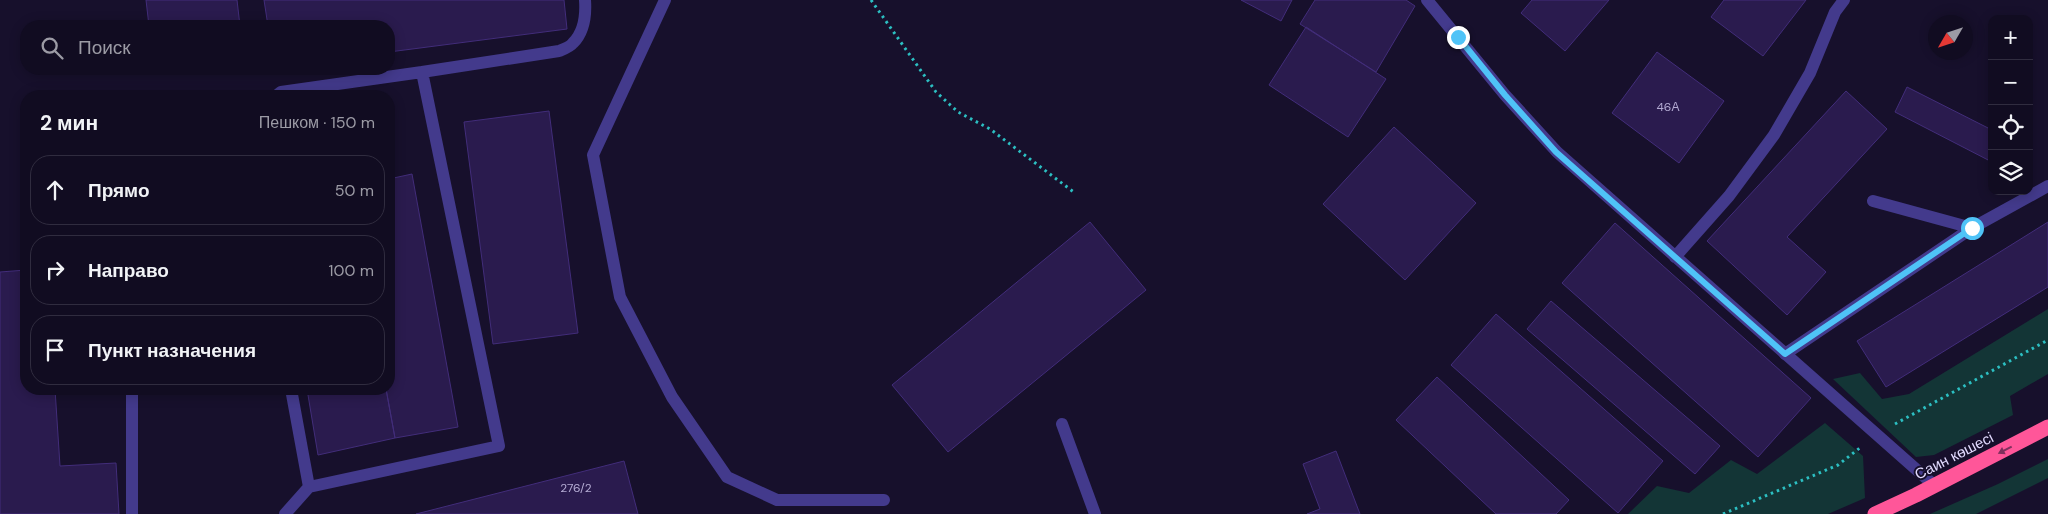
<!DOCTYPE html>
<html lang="ru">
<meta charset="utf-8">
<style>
:root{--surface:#110c21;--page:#1e1a2e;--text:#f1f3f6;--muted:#9c9ba5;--line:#302c3f}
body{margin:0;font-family:"DM Sans",sans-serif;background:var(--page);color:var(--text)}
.controls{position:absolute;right:15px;top:15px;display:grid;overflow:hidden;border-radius:10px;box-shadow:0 2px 12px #0003}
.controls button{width:45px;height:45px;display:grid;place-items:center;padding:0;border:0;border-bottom:1px solid var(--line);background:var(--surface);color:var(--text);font:25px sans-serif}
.compass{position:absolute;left:1928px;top:15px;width:45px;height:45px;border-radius:50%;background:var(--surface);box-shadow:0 2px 12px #0003;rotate:231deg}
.stop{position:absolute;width:15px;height:15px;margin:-11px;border:4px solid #4fc3f7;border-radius:50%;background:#fff}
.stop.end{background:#4fc3f7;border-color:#fff;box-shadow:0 1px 5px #0008}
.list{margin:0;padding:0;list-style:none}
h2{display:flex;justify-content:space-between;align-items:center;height:65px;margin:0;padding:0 20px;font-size:21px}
h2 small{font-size:16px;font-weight:400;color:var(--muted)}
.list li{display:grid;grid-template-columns:32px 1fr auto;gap:15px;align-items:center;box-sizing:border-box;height:70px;margin:0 10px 10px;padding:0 10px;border:1px solid var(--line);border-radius:20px}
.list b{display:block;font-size:19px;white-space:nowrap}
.list em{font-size:16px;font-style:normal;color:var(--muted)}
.icon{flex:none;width:28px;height:28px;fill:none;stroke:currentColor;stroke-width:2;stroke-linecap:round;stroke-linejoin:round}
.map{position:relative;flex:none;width:2048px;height:514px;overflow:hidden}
.search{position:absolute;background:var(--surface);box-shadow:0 2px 12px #0003;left:20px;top:20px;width:375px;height:55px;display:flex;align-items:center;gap:12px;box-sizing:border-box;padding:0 18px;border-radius:20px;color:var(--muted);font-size:19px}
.panel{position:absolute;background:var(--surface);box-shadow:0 2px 12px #0003;left:20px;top:90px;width:375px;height:305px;border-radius:20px}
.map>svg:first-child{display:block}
</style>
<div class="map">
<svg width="2048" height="514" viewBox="0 0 2048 514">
<rect width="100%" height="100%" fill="#17102c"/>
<!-- green -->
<path fill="#133536" d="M2048 309V374L2010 396 2013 415 1934 455 1916 457 1833 379 1860 373 1882 399 1909 394Z
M1825 423 1863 456 1865 498 1828 514H1628L1657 486 1689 493 1731 460 1757 474Z
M2048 459V478L1976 514H1930L1998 484Z"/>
<!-- building -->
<path fill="#2a1b4e" stroke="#422d7a" d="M146 0H237L240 26H149Z
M264 0H564L567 29 389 52V26H268Z
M1241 0H1292L1281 21Z
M1315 0H1406L1415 6 1376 72 1300 24Z
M1532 0H1609L1565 51 1521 13Z
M1724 0H1806L1763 56 1711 17Z
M1306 27 1386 79 1348 137 1269 85Z
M1657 52 1724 101 1679 163 1612 113Z
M1907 87 1992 130V162L1895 112Z
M1846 91 1887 129 1787 237 1826 272 1787 315 1707 241Z
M549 111 578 333 493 344 464 122Z
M1394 127 1476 203 1405 280 1323 204Z
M412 174 458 427 395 438 386 389H389V179Z
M1090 222 1146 290 948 452 892 385Z
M2048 222V287L1886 387 1857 341Z
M1615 223 1811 398 1758 457 1562 283Z
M26 270V389H55L60 466 116 463 119 514H0V272Z
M1551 301 1720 446 1695 474 1527 329Z
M1496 314 1663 461 1618 513 1451 365Z
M1437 377 1569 500 1556 514H1496L1396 420Z
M307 389H386L395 438 318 455Z
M1336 451 1360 514H1307L1320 509 1303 464Z
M624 461 638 514H416Z"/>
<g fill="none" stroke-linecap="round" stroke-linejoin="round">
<!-- path -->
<path stroke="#2cbfc2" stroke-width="3" stroke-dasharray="2.5 4" stroke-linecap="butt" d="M871 0 936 92 958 112 990 129 1075 193
M1895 424 2048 340
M1723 514 1838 465 1861 447"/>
<!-- lane -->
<path stroke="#433a8c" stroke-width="12" d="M422 72 559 51C564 49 570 47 573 43 584 32 586 14 585 0
M276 96 281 92 422 72 499 446 309 487 285 514
M1873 201 1972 228
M1785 354 1972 228 2048 186
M291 389 309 487
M1062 424 1095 514"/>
<!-- street -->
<path stroke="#433a8c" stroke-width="12" d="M665 0 593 155 620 297 672 397 727 477 777 500H884
M1427 0 1505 95 1557 152 1935 486
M1675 257 1729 196 1774 135 1810 73 1835 12 1844 0
M132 389V514"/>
<!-- highway -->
<path stroke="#ff5699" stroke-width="15" d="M1875 514 1916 495 2048 427"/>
</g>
<!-- one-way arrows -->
<defs><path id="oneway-solid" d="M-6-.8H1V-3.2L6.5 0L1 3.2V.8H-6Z" transform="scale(1.25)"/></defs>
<use fill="#7f305d" href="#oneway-solid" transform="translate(2005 450) rotate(153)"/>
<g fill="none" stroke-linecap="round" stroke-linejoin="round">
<!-- route -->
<path stroke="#4fc3f7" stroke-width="6" d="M1458 37 1505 95 1556 152 1785 354 1972 228"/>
</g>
<g text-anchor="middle" stroke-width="4" stroke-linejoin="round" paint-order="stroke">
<!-- number labels -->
<g font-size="12" fill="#b4abd3">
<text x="1668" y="111">46А</text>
<text x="576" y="492">276/2</text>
</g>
<!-- street labels -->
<g font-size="15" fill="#e2dbff" stroke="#17102c">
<text transform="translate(1954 456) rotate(-27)" y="5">Саин көшесі</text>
</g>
</g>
</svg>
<div class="controls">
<button>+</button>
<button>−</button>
<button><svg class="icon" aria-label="locate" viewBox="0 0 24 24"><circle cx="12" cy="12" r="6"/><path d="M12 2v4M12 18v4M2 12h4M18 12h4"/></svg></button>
<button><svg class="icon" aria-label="layers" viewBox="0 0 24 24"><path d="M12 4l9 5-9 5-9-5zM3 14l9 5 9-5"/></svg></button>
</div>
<svg class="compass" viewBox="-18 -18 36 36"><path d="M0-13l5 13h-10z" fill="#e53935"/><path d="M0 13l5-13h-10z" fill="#9c9ba5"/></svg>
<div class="stop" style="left:1972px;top:228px"></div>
<div class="stop end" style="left:1458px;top:37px"></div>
<div class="search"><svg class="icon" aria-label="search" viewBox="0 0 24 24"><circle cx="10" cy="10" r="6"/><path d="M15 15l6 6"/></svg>Поиск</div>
<section class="panel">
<h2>2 мин<small>Пешком · 150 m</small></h2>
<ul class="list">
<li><svg class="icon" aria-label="ahead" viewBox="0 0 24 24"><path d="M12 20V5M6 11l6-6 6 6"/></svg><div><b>Прямо</b></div><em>50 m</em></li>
<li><svg class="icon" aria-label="right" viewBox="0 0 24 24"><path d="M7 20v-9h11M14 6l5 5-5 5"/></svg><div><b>Направо</b></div><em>100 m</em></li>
<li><svg class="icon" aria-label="arrive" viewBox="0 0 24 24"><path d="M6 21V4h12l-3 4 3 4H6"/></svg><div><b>Пункт назначения</b></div></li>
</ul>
</section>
</div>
